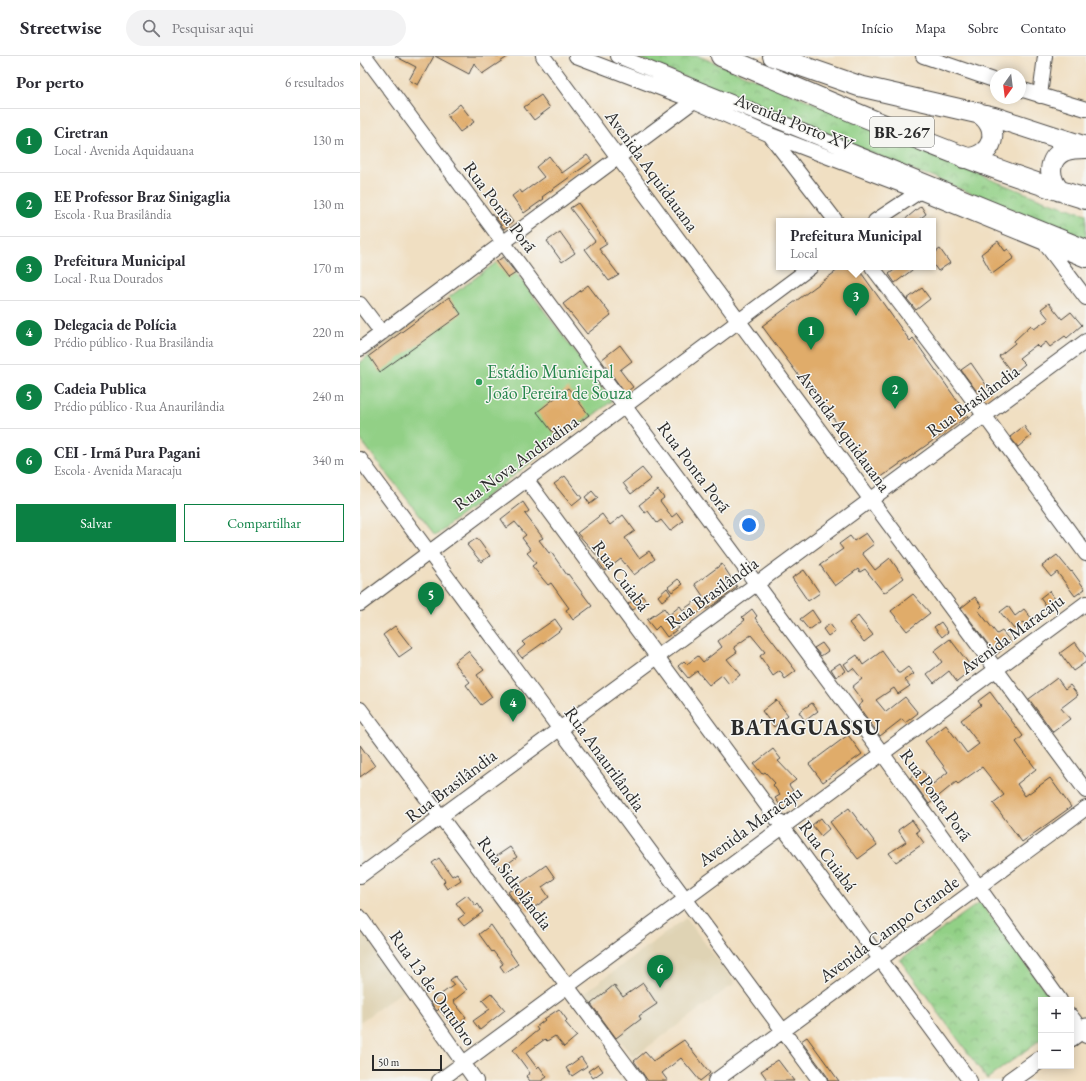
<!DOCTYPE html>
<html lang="pt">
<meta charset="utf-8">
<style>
:root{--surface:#fff;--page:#f2f2f3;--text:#2b2b33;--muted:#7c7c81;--line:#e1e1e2;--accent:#0b8043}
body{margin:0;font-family:"EB Garamond",serif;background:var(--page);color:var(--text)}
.controls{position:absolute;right:12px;bottom:12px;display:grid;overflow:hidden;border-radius:0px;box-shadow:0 2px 10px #0003}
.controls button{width:36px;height:36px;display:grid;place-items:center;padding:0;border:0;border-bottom:1px solid var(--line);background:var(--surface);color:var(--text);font:20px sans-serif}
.compass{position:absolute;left:630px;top:12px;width:36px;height:36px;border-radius:50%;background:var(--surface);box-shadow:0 2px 10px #0003;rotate:194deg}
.scale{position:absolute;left:12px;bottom:10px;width:70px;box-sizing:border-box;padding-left:4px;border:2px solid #2b2b2b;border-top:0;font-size:11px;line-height:14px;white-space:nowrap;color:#2b2b2b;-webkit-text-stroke:3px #f6f6f2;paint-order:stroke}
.you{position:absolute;left:389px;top:469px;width:14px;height:14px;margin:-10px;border:3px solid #fff;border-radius:50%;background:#1a73e8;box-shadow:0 0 0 6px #1a73e833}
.badge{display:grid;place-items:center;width:26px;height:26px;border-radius:50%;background:var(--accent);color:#fff;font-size:13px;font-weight:700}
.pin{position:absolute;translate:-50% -33px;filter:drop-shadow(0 1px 2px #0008)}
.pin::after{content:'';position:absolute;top:21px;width:14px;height:12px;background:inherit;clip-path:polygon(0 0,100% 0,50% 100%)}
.popup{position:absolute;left:416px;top:162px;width:160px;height:52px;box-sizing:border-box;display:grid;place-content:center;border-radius:0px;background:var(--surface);filter:drop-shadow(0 1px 3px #0005);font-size:13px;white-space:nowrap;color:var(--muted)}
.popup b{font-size:15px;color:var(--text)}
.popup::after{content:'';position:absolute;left:50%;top:100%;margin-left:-8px;border:8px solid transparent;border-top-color:var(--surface)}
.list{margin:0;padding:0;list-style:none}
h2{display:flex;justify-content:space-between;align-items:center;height:52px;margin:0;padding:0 16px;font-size:17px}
h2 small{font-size:13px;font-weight:400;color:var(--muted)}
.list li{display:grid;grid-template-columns:26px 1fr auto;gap:12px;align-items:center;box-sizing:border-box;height:64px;padding:0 16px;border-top:1px solid var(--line)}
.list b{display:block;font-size:15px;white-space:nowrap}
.list p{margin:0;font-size:13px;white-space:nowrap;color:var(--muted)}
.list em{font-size:13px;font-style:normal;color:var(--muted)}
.actions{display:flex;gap:8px;padding:12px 16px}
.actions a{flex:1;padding:9px 0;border:1px solid var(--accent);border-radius:0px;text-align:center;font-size:14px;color:var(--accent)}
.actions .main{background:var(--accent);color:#fff}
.icon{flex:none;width:22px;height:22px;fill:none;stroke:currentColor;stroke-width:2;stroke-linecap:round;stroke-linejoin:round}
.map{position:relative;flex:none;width:726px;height:1025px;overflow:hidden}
header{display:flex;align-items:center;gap:24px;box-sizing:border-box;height:56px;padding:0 20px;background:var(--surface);border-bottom:1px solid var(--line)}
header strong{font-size:19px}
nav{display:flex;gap:22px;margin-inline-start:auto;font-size:14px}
.search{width:280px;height:36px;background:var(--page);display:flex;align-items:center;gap:10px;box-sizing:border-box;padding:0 14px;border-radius:22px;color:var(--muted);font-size:15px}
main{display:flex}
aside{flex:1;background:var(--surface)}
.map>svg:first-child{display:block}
</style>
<header>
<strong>Streetwise</strong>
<div class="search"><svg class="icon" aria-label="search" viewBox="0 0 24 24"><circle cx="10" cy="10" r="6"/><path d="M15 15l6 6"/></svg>Pesquisar aqui</div>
<nav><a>Início</a><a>Mapa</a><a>Sobre</a><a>Contato</a></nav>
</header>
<main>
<aside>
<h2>Por perto<small>6 resultados</small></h2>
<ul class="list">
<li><span class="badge">1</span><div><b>Ciretran</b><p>Local · Avenida Aquidauana</p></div><em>130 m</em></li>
<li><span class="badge">2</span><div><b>EE Professor Braz Sinigaglia</b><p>Escola · Rua Brasilândia</p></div><em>130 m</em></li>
<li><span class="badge">3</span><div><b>Prefeitura Municipal</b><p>Local · Rua Dourados</p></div><em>170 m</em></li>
<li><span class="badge">4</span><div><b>Delegacia de Polícia</b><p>Prédio público · Rua Brasilândia</p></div><em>220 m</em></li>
<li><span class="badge">5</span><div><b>Cadeia Publica</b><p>Prédio público · Rua Anaurilândia</p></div><em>240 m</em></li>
<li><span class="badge">6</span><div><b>CEI - Irmã Pura Pagani</b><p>Escola · Avenida Maracaju</p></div><em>340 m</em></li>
</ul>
<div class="actions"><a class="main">Salvar</a><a>Compartilhar</a></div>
</aside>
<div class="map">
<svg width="726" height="1025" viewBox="0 0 726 1025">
<defs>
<pattern id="park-crowns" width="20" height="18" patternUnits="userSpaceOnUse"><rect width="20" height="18" fill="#92d086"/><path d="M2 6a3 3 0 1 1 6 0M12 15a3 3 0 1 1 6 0" fill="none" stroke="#77a96e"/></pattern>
</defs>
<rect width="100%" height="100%" fill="#f6f6f2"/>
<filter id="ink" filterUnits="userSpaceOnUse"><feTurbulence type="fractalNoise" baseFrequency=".025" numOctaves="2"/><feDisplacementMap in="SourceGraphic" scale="8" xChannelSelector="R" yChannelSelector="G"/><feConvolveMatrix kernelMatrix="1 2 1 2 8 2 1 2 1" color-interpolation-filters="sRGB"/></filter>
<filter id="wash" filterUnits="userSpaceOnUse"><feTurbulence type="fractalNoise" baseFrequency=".012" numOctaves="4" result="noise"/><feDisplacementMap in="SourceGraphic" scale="16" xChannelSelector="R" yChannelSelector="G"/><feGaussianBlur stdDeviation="0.9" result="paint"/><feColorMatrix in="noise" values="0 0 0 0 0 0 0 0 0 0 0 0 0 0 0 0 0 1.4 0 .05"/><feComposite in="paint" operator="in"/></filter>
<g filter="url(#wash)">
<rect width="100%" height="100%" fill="#f0dfc2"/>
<!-- built -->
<path fill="#dfd3b4" d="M326 862 375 927 273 1002 224 937Z
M0 872 46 933 0 966Z"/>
<!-- grass -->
<path fill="#92d086" stroke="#5e7e58" d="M144 201 252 345 75 479 0 383V306Z"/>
<!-- park -->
<path fill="url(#park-crowns)" stroke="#5e7e58" d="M273 0H338L484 59 597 110 683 144 726 158V184Z
M620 846 692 944H681V983L627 1023 540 904Z"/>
<g id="blocks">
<!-- building -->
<path fill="#e0ac6b" d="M35 0H74L58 29 49 24 56 11Z
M75 0H149L122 18 114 7 109 18Z
M181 39 190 52 174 64 164 51Z
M100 48 114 66 100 76 87 59Z
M227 99 232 105 182 141 184 143 164 157 152 140 160 134 162 137 184 121 176 111 189 100 202 117Z
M218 147 247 188 239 193 259 219 249 225 225 193 235 185 210 152Z
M561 150 566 158 557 165H543Z
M144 154 153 166 144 173 135 161Z
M200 176 215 197 202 206 187 185Z
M638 185 645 195 648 193 654 202 632 218 621 198Z
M580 193 590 207 578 215 573 208V198Z
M143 201 156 217 148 222 136 206Z
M482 211H497L550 285 553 282 608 360 517 424 461 345 459 347 402 270Z
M538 211H556L535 227 529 218Z
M228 229 251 259 227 278 203 248Z
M562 232 570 243 556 254 547 243Z
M89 241 101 258 20 316 9 300Z
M689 247 702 263 711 256 722 269 707 282 705 280 690 291 686 286 679 292 676 289 659 302 665 308 653 318 639 300 655 287 654 285 671 269 674 273 689 263 681 253Z
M260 289 272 305 260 314 273 331 265 337 241 304Z
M611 307 633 339 624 345 601 314Z
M208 332 229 359 198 383 177 356Z
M664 370 671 380 658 391 650 381Z
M282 412 291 423 271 438 263 427Z
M205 420 222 442 212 450 194 428Z
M298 434 304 442 300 445 312 461 317 457 323 465 310 475 301 464 297 467 288 455 285 457 279 449Z
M232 435 238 442 230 448 225 441Z
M163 446 169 455 165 458 183 482 179 484 189 497 191 496 207 519 208 518 232 550 213 564 206 554 209 552 191 527 188 529 172 510 176 507 167 497 171 494 162 482 166 479 155 466 147 472 141 463Z
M242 458 250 469 263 459 275 475 265 482 279 502 289 495 295 503 274 519 261 503 245 515 238 505 240 503 217 477Z
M506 477 514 488 502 497 515 514 530 502 544 522 524 537 505 513 500 516 498 513 475 530 460 509 483 493 479 488 490 480 494 485Z
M117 482 130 500 121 506 107 489Z
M697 499 711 516 712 515 725 533 715 540 697 516 691 521 682 510Z
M362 508 377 531 355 548 346 553 345 552 331 562 324 553 343 540 335 528Z
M444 514 460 537 448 545 432 522Z
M318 523 323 528 312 536 308 531Z
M307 532 311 538 302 545 298 540Z
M689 535 698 547 689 554 680 542Z
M281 538 286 545 273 554 268 548Z
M553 538 570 557 547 575 531 555Z
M615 541 622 550 618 554 637 578 642 575 651 586 636 599 601 552Z
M320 550 326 559 316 567 319 572 307 581 299 570 295 574 287 564 304 552 309 559Z
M648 550 655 560 664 553 673 564 666 570 663 566 654 573 640 556Z
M392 553 397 560 395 562 436 615 425 623 420 615 413 620 400 600 405 596 391 579 374 591 377 596 367 603 380 619 369 628 362 619 349 629 337 615 328 622 318 610 324 605 327 608 338 600 343 606 362 591 358 585 385 564 382 561Z
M452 554 460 566 449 574 440 563Z
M498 560 513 579 504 586 489 567Z
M195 563 202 573 162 602 157 596 165 589 162 586Z
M581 566 588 576 582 581 574 571Z
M470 568 475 575 468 580 463 573Z
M35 570 52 592 39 601 23 579Z
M590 583 613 613 597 626 589 615 574 627 567 618 582 606 574 595Z
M715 586 726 601V606L713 615 700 597Z
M462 587 468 595 461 600 454 592Z
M108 595 124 614 117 619 132 641 121 649 106 629 110 626 94 606Z
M522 595 538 617H540L548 611 554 618 545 624 550 630 538 638 534 632 516 644 526 656 545 641 558 657 545 667 542 663 520 680 498 650 503 646 492 631 502 623 493 612 489 615 484 608 497 599 503 609Z
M480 607 485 615 476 621 471 613Z
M697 622 705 633 710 629 718 639 701 652 710 663 693 676 669 643Z
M630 636 663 680 656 686 676 713 657 728 665 740 690 722 711 751 662 786 633 747 644 739 622 711 598 728 596 726 569 748 550 722 561 713 573 728 588 716 565 685 586 669 607 697 619 688 601 664 621 649 618 645Z
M416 644 428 659 414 671 402 655Z
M452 647 458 655 445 665 439 656Z
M488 679 502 698 463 726 449 708Z
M0 689 15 710 0 721Z
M413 693 421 703 418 705 436 724 429 729 438 742 423 753 415 742 420 739 413 729 415 727 405 716 402 718 394 708Z
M489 752 517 789 498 803 470 766Z
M461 762 469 773 461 780 452 769Z
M552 764 559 774 556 776 564 787 536 806 529 797 546 786 538 774Z
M150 791 157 801 140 813 132 803Z
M79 802 92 820 97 817 101 824 87 833 83 827 85 825 72 807Z
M186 809 195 822 182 831 189 841 168 856 161 846 157 849 148 836Z
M107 839 116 850 118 848 123 856 104 870 98 863 105 858 96 847Z
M131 869 158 908 145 917 140 910 143 908 133 895 132 896 119 878Z
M95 920 107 934 93 945 106 961 93 971 79 953 77 955 70 946 94 929 90 924Z
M283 927 297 948 279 960 281 963 256 982 231 948 254 929 263 941Z
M131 937 145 954 120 974 113 965 130 953 122 944Z
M199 953 207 964 205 966 217 980 204 991 195 980 187 985 185 983 166 997 177 1012 179 1010 187 1021 181 1025H170L166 1020 170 1017 153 994 178 974 176 971 185 964 184 963Z
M447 981 479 1025H468L467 1020 441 985Z
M324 984 350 1017 340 1025 321 1002 302 1017 308 1025H288L274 1005 285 996 293 1005Z
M221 1001 227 1010 212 1020 206 1012Z
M418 1004 434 1025H408L401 1015Z
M238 1008 243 1015 233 1022 228 1015Z"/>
</g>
</g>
<g filter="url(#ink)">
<use href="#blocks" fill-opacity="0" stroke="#494642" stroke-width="1"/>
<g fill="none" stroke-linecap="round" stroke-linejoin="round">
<defs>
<path id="minor" d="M5 0 522 697 700 944
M183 0 726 735
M216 0 334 45 408 78 560 136 726 204
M258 0 726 191
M563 0 636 25
M660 33 726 53
M680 40 685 0
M409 78 476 165
M515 165 565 132
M686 189 726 242
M512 211 599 325 726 498
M0 248 22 277
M0 293 334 45 338 38
M0 403 460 1025
M166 423 610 1025
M0 548 451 211
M0 653 278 1025
M0 820 726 285
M0 861 116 1025
M711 960 726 980
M79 1025 726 547
M355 1025 726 752"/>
<path id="major" d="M711 982 726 971
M650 1025 681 1003"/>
<path id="highway" d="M361 0C482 51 601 105 726 143
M413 0 499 30 634 61 726 91
M604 102C634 103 643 71 617 56
M700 135C688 123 687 103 704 95 711 92 719 92 726 92"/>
</defs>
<!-- minor casing -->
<use href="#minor" stroke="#494642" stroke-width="16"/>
<!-- major casing -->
<use href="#major" stroke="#494642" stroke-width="19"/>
<!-- highway casing -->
<use href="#highway" stroke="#494642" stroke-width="22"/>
<!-- minor -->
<use href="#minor" stroke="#fff" stroke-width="14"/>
<!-- major -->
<use href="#major" stroke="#fff" stroke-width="17"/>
<!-- highway -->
<use href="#highway" stroke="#fff" stroke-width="20"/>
</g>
</g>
<!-- markers -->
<circle fill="#2e9e5b" stroke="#f6f6f2" stroke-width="1.5" cx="119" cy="326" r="4"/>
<g text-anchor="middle" stroke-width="3" stroke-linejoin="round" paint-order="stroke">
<!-- shield labels -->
<rect fill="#f6f6f2" stroke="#686867" stroke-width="1" x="510" y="61" width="64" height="30" rx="3"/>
<g font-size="17" font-weight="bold" fill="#2b2b2b">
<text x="542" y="82">BR-267</text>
</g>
<!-- street labels -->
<g font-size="18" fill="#2b2b2b" stroke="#f6f6f2">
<text transform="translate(434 66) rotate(22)" y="6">Avenida Porto XV</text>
<text transform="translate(292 115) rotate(54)" y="6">Avenida Aquidauana</text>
<text transform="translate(140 151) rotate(53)" y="6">Rua Ponta Porã</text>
<text transform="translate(613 345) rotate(-36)" y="6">Rua Brasilândia</text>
<text transform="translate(484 375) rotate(54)" y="6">Avenida Aquidauana</text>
<text transform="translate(156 407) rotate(-36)" y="6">Rua Nova Andradina</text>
<text transform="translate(334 411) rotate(53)" y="6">Rua Ponta Porã</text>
<text transform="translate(261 520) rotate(53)" y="6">Rua Cuiabá</text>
<text transform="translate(352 537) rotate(-36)" y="6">Rua Brasilândia</text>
<text transform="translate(652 578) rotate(-36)" y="6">Avenida Maracaju</text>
<text transform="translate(245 703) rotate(54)" y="6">Rua Anaurilândia</text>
<text transform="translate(91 730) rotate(-37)" y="6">Rua Brasilândia</text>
<text transform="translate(576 739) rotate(54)" y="6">Rua Ponta Porã</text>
<text transform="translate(390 770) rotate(-36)" y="6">Avenida Maracaju</text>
<text transform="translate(468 800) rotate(53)" y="6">Rua Cuiabá</text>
<text transform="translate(155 827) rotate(53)" y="6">Rua Sidrolândia</text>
<text transform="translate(529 873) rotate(-36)" y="6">Avenida Campo Grande</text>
<text transform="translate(73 932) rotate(55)" y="6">Rua 13 de Outubro</text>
</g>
<!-- leisure labels -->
<g font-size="18" fill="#27864d" stroke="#f6f6f2" text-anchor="start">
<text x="127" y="322">Estádio Municipal<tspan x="127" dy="21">João Pereira de Souza</tspan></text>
</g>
<!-- district labels -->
<g font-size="22" font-weight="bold" letter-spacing="1" fill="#2b2b2b" stroke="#f6f6f2">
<text x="446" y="679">BATAGUASSU</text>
</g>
</g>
</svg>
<div class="controls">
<button>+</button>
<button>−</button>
</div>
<svg class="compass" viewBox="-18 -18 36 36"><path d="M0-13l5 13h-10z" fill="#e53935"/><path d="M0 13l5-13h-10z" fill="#7c7c81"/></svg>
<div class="scale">50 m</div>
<div class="you"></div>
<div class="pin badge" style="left:451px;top:294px">1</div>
<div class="pin badge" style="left:535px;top:353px">2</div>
<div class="pin badge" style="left:496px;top:260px">3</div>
<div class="popup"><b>Prefeitura Municipal</b>Local</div>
<div class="pin badge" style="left:153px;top:666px">4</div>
<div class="pin badge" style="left:71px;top:559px">5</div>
<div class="pin badge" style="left:300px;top:932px">6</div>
</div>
</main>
